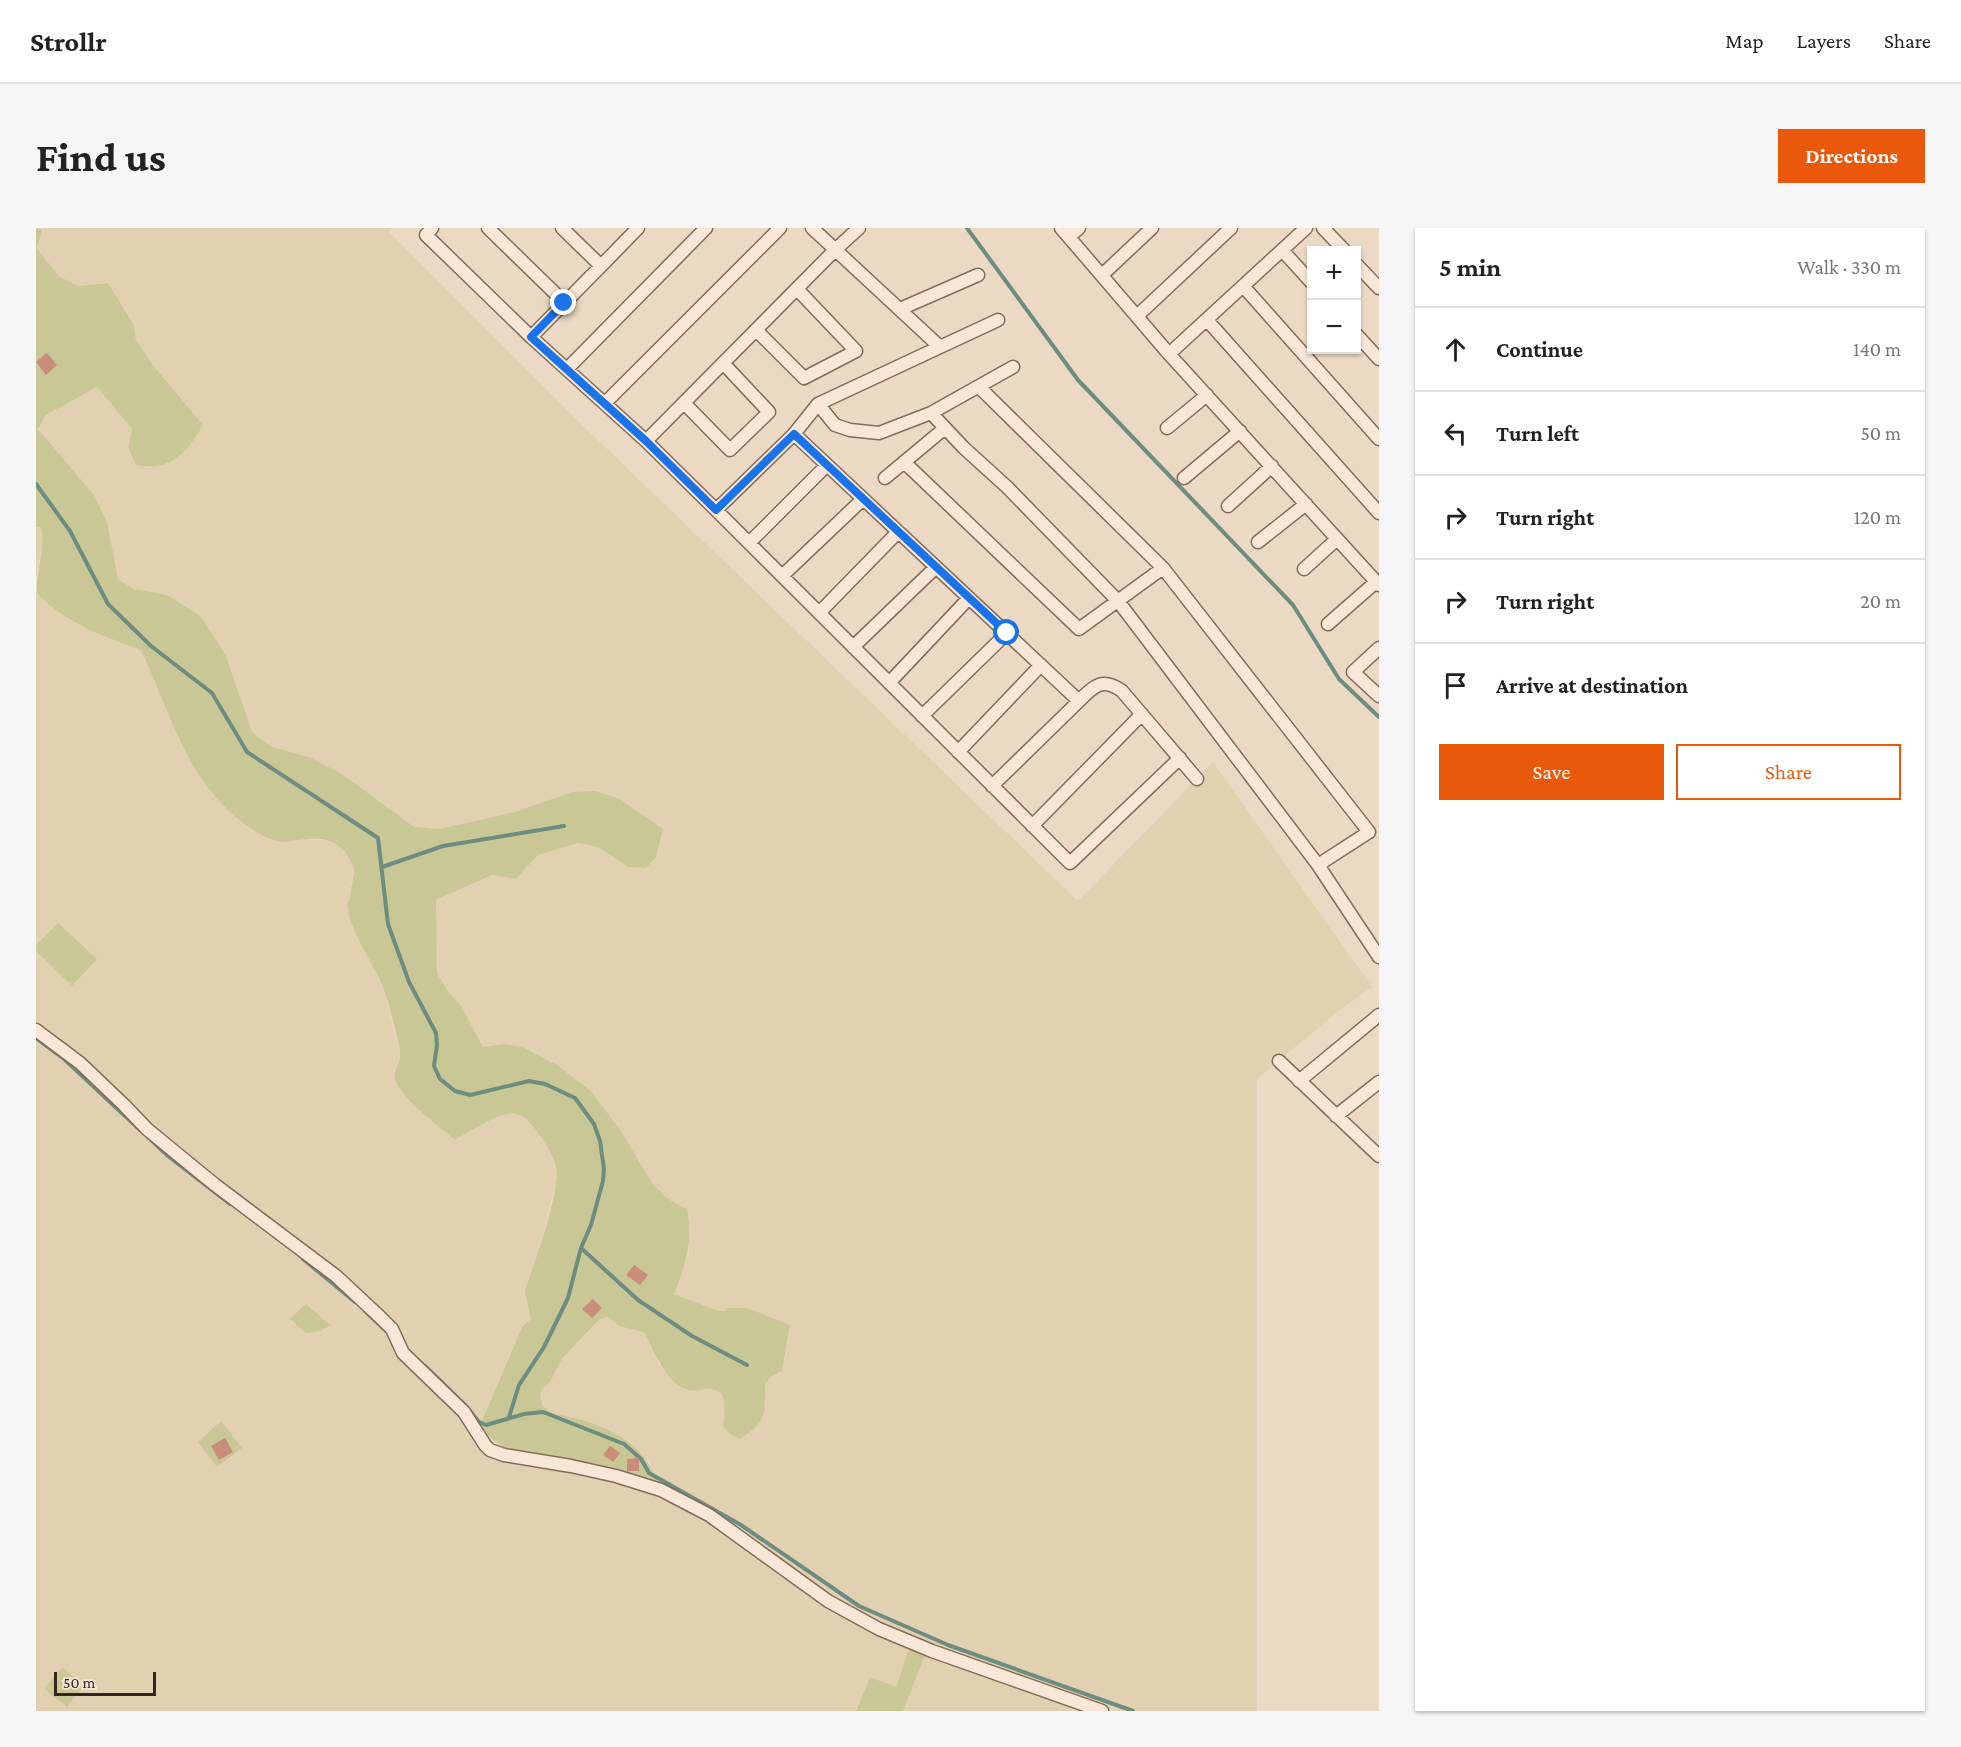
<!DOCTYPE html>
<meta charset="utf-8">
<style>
:root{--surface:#fff;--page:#f6f6f6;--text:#222;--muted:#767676;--line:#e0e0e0;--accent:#ea580c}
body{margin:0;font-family:"Crimson Pro",serif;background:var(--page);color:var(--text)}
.controls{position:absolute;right:18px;top:18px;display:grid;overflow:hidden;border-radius:0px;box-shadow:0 2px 4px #0004}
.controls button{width:54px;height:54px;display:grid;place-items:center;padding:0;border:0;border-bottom:2px solid var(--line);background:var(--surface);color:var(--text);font:30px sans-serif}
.scale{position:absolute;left:18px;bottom:15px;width:102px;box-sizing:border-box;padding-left:6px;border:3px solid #36251e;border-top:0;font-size:16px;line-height:21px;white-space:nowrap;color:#36251e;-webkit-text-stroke:4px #f4e4d2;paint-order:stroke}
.stop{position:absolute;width:18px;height:18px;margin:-14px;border:4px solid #1a73e8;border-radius:50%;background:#fff}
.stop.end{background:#1a73e8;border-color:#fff;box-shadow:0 2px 6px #0008}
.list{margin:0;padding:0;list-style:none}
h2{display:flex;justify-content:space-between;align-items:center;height:78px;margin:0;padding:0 24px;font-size:26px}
h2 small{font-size:20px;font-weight:400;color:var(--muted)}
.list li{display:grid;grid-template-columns:39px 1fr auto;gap:18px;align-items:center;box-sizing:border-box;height:84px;padding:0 24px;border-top:2px solid var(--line)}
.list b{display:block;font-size:22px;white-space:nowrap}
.list em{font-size:20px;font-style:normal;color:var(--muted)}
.actions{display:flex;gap:12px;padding:18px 24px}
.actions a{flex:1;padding:14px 0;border:2px solid var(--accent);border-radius:0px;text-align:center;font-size:21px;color:var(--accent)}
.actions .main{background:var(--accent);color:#fff}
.icon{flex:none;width:33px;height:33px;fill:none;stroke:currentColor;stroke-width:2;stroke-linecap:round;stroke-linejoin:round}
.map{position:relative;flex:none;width:1343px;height:1483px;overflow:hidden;border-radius:0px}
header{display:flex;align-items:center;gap:36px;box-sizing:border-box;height:84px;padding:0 30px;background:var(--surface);border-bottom:2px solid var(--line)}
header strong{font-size:28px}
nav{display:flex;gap:33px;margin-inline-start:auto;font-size:21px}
.intro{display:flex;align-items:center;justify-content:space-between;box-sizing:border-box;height:144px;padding:0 36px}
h1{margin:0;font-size:42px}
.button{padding:15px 27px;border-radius:0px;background:var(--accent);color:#fff;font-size:21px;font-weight:700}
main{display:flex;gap:36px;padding:0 36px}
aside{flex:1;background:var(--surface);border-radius:0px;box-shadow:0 2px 4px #0004}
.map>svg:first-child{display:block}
</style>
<header>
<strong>Strollr</strong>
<nav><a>Map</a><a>Layers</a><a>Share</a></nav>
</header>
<div class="intro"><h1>Find us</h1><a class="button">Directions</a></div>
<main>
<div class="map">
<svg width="1343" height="1483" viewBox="0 0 1343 1483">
<rect width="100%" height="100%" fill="#ecd9c3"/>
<!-- farmland -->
<path fill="#e2d1b1" d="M6 0H356L353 4 543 194 1042 673 1177 534 1336 759 1300 785 1220 852 1221 854V1483H1081L905 1420 866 1404 797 1369 654 1272 621 1253 613 1233 534 1188 519 1186 509 1180 505 1174V1162L514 1154 526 1131 566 1090 573 1089 582 1098 608 1104 617 1119 623 1137 642 1156 653 1162H680L685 1165 689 1178 687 1197 730 1176 729 1157 736 1148 746 1142 750 1125 754 1097 739 1091 683 1083 638 1066 653 1025 651 981 632 971 616 955 585 903 556 864 467 816 447 819 426 779 412 763 401 745 400 672 456 647 480 651 502 627 542 615 562 619 592 639 536 564 479 584 403 601 378 599 273 529 236 519 215 503 190 428 131 367 98 361 82 351 77 331 19 223 2 200 10 187 61 159 96 201 92 219 167 197 116 136 100 112 98 97 72 55 43 58 24 49 7 29 1 21Z
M0 299 5 300 7 311 0 350Z
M0 359 1 366 10 375 32 391 74 411 105 422 121 457 250 614 262 612H295L301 615 314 630 318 643 315 656 314 671 336 735 350 769 364 827 358 844 419 912 448 895 474 885H480L492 892 515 923 520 942V954L506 1010 490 1059 489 1066 495 1091 476 1121 444 1197 430 1179 369 1122 360 1101 180 953 0 797V723L36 758 22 695 0 717Z
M0 807 41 838 310 1063 354 1103 358 1119 364 1129 416 1181 448 1221 486 1236 534 1244 620 1265 652 1280 773 1365 874 1418 860 1460 834 1449 820 1483H0Z
M890 1425 1039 1478 1037 1483H867Z"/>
<!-- green -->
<path fill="#cac797" d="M0 0 6 1 1 21 24 49 43 58 72 55 98 97 100 112 116 136 167 197C151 225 134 244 100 237L92 219 96 201 61 159 10 187 2 201 58 267 71 294 82 351 98 361 131 367 165 389 190 428 216 504 236 519 273 529 306 546 378 599 403 601 479 584 536 564 560 563 584 571 627 601 620 629 610 640 592 639 562 619 542 615 502 627 480 651 456 647 400 672 401 745 412 763 426 779 447 819 467 816 486 819 521 837 556 864 585 903 616 955 632 971 651 981C657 1015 650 1036 638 1066L683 1083H690L692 1080H712L754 1097 746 1143 736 1148 729 1157C731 1187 728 1195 704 1211L694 1206 687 1197C688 1187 691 1173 684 1165 677 1157 661 1165 652 1162 628 1154 619 1123 608 1104L582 1098 573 1089 566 1090 561 1094 526 1131 514 1154 505 1162C505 1168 504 1176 509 1180 516 1187 526 1186 535 1189 572 1198 608 1215 621 1253L529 1230 469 1220 451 1207 444 1197 486 1099 495 1091 489 1065 490 1059C499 1033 524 965 520 940 517 925 510 916 501 904 496 897 490 889 481 886 467 881 432 905 419 912 399 895 374 878 360 855 355 846 362 838 364 829 365 820 354 782 351 771 342 740 312 704 311 674L314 671C314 662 317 653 318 644 318 637 313 629 309 624 295 608 283 610 263 612 259 612 254 614 250 614 242 614 231 610 224 606 152 563 138 492 105 422 68 409 30 395 1 366 0 344 9 322 5 300L0 299Z
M22 695 61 731 36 758 0 723V717Z
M270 1076 294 1097 285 1103 270 1105 254 1091Z
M185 1193 206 1220 181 1239 162 1214Z
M874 1418 890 1425 867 1483H820L834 1449 860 1459Z
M27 1439 47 1459 31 1479 8 1461Z"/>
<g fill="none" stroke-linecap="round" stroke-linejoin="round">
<!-- stream -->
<path stroke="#6c8d7f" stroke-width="4" d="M931 0 1042 152 1257 377 1303 451 1343 489
M0 256 34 303 72 376 115 418 176 465 211 524 342 610 352 696 373 754 400 805 401 817 398 838 404 851 419 863 434 867 493 853 509 856 539 870 558 896 564 913 568 941 567 953 555 997 545 1020 532 1070 508 1119 483 1157 473 1189
M346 639 407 618 528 598
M0 810 28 831 104 902
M112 909 132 928 194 976
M545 1020 602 1072 656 1108 711 1137
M267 1031 319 1074
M329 1083 350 1103
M389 1138 430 1178 443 1194 450 1197 488 1186 507 1184 588 1216 605 1231 613 1245 705 1297 823 1378 912 1417 1097 1483"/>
</g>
<!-- building -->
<path fill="#c98d7a" d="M11 125 21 137 10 147 0 134Z
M598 1037 612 1047 604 1057 590 1047Z
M557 1071 566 1080 556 1090 546 1081Z
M189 1210 197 1224 183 1232 175 1218Z
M574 1218 584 1225 577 1234 567 1227Z
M603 1230V1243H591V1231Z"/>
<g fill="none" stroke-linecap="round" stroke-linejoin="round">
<defs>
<path id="street" d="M396 0 390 7 495 109 610 213
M452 0 529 75
M526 0 565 38 602 0
M776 0 904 119 782 176
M823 0 800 21 610 213 680 282 758 206 1043 473C1058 458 1066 449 1086 463L1161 551
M1025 0 1133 126 1343 357
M1287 0 1308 22
M1033 9 1043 0
M1246 22 1276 55
M1320 36 1343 60
M1066 47 1116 0
M1207 58 1343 211
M864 81 942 47
M1101 88 1195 0
M1171 92 1343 285
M720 102 768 150 820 123 761 61
M1320 106 1343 131
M495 109 565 38
M904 119 962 92
M1133 126 1270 0
M531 141 670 0
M943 159 1127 340 1333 604 1282 637
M569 175 744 0
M648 175 694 222 733 184 687 135
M895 185 977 139
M1131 200 1171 167
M758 206 782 176 799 197 814 202 843 205 895 185 928 220 971 259 1082 373 1282 637 1343 729
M868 234 1043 401 1127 340
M849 250 909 200
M1148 250 1204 203
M1192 278 1236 238
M680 282 1034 635 1144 530
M1222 314 1270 276
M713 315 791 237
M1268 341 1301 311
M746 348 827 271
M783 385 862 304
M1292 396 1340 354
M817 419 900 339
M1343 420 1317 444 1343 468
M853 455 933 370
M886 488 971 405
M922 524 1005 437
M956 558 1043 473
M996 598 1106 486
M0 802 44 835 88 877 111 901 134 920 178 956 300 1048 344 1089 356 1101 367 1125 428 1184 449 1217 454 1222 468 1227 535 1238 580 1248 625 1262 673 1287 792 1373 843 1401 896 1423 1066 1483
M1243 833 1343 928
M1263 853 1343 787
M1300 888 1343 854"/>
</defs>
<!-- street casing -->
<use href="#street" stroke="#866a5a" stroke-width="15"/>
<!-- street -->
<use href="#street" stroke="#f8e7d6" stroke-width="12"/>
</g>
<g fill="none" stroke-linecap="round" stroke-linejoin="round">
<!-- route -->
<path stroke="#1a73e8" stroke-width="8" d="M528 75 495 109 610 213 680 282 758 206 971 405"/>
</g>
</svg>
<div class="controls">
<button>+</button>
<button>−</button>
</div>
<div class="scale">50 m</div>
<div class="stop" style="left:971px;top:405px"></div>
<div class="stop end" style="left:528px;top:75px"></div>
</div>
<aside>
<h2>5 min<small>Walk · 330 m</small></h2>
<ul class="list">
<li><svg class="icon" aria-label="ahead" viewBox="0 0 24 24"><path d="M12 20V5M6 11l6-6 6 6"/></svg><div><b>Continue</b></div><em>140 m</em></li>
<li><svg class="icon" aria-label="left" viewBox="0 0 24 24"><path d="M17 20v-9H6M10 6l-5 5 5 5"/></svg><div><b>Turn left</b></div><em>50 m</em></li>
<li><svg class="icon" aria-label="right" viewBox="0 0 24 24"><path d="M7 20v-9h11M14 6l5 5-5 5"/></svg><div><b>Turn right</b></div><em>120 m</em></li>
<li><svg class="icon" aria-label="right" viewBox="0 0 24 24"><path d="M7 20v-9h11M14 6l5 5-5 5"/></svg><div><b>Turn right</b></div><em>20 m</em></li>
<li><svg class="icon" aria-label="arrive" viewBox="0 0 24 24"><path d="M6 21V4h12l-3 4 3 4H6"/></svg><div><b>Arrive at destination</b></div></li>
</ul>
<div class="actions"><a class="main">Save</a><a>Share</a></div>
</aside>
</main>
